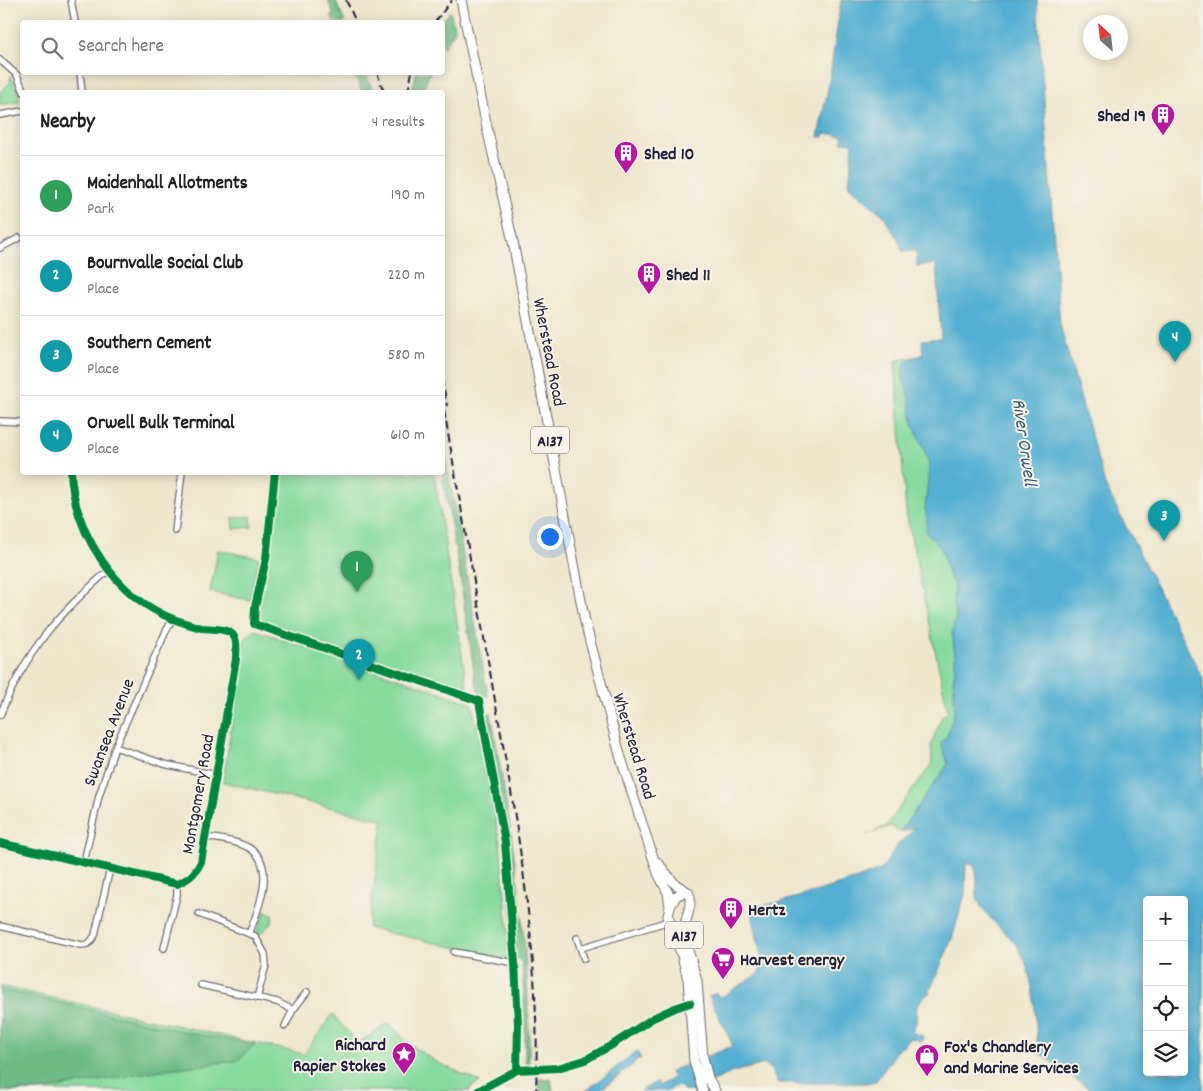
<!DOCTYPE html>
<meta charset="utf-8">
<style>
:root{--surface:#fff;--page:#f6f6f6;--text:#222;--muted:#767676;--line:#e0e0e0;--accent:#b45309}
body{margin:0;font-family:Dekko,sans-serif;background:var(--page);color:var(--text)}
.controls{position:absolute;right:15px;bottom:15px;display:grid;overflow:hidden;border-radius:5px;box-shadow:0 2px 12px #0003}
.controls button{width:45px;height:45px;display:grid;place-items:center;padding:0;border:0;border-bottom:1px solid var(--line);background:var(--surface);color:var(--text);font:25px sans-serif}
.compass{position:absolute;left:1083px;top:15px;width:45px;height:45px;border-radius:50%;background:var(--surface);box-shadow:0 2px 12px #0003;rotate:333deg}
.you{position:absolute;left:549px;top:536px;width:18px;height:18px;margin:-12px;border:4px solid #fff;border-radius:50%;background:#1a73e8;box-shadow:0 0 0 8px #1a73e833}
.badge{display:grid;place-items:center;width:32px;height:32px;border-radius:50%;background:var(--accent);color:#fff;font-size:16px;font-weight:700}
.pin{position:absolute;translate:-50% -41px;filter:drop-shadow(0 1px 2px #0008)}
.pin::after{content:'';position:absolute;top:26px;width:18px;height:15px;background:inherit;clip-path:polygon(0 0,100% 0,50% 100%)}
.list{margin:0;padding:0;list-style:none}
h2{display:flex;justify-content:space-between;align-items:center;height:65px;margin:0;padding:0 20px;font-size:21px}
h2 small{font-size:16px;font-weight:400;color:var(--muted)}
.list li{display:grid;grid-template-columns:32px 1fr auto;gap:15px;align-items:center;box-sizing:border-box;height:80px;padding:0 20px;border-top:1px solid var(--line)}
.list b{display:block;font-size:19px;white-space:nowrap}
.list p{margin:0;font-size:16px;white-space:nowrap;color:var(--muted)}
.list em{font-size:16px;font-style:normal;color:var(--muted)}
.icon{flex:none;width:28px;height:28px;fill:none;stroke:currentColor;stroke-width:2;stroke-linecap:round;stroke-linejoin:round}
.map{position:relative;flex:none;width:1203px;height:1091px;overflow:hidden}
.search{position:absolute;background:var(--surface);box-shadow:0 2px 12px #0003;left:20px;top:20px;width:425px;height:55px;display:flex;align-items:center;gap:12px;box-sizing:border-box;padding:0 18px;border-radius:5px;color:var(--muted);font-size:19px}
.panel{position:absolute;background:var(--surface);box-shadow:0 2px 12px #0003;left:20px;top:90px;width:425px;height:385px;border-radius:5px}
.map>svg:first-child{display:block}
</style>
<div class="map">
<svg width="1203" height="1091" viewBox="0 0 1203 1091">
<rect width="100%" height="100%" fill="#f7f3e8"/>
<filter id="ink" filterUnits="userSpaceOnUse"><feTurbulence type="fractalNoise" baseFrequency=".02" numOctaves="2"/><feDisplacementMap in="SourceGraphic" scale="10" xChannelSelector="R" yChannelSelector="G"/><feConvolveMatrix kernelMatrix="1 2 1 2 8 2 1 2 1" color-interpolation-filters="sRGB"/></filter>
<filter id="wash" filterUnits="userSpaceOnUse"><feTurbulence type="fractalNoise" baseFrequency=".0096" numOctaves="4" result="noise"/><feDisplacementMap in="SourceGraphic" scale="20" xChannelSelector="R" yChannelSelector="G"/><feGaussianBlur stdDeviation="1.12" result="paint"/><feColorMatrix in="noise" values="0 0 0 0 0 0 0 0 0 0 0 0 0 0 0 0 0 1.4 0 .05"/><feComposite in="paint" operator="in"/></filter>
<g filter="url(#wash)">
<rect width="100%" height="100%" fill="#efe7cd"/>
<!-- green -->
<path fill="#86da9d" stroke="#547e6c" d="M11 76 18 90 20 102 0 105V92L11 82 10 78Z
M923 355 964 564 954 755 917 827 900 832 891 826 867 834 885 827 932 764 931 745 942 716 948 712 906 512 895 361Z
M277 473H434L468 693 267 626 261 623 257 614 269 548Z
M251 516 252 527 234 529 233 518Z
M218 550 259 558 250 600 210 592Z
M255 630 472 703 500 842 511 960 368 928 383 820 223 782 244 640Z
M264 912 273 914 272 923 257 937 256 933Z
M0 986 304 1054 332 1014 358 1043 389 1023 408 1043 436 1062 480 1082 469 1088 470 1091H0Z"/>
<!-- forest -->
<path fill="#6cba84" stroke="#476e60" d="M328 0H335L345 22H334L331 15 333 14Z
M450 11 455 30 443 49 442 22Z
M354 73H366L373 92H362Z
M416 73H430L422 92H412Z
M443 440 488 696 480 697 475 678 458 564 442 473Z
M491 713C511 829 531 944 529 1063H525V1023L522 965 520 960 516 958 506 846 493 760 494 757 492 755 484 714Z
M0 989 200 1035 256 1044 237 1061 168 1069 38 1091H0Z
M539 1079H551L553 1091H539Z"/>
<!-- water -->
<path fill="#53afd1" stroke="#3a6886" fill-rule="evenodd" d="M841 0H1037L1060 325 1105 485 1203 679V1091H1092L1038 1052C1035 1021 1036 979 1020 951 1010 932 986 921 978 900 974 890 982 867 968 862L966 863 965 894 952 939 929 993 917 1005 916 1023 912 1032 923 1036 922 1041 909 1038 905 1045 900 1047 876 1081 872 1083H777L771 1069 765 1064 733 1072 692 1091H683L684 1089 676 1084 664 1091H640L657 1082 659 1086 673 1078 670 1072 675 1069 733 1046 709 996 716 993 720 998 758 974 763 965 751 909 798 897 860 878 882 869 898 844 916 828 900 832 948 764 941 743 947 736 955 710 953 680 955 672V654L952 634 956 616 953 605 954 585 949 576 941 548 926 532 927 518 925 509 929 469 928 460 913 423 909 397 902 376 906 361 923 355 922 340 941 338 936 264 917 266 916 251 903 252 898 239 889 226 885 217 849 186 853 143 842 142 843 136 824 133 823 137H818L829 83ZM1147 900H1184V1072H1147Z
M637 1051 641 1058 599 1091H586Z"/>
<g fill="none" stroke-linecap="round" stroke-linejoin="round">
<!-- stream -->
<path stroke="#53afd1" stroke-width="2" d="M665 1091 679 1084"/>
</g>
</g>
<g filter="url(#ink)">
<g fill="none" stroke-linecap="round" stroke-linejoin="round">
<defs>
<path id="street" d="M71 0 75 22
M0 60 17 75 24 92
M80 72 82 92
M0 115 22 111
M0 248 19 238
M0 421 22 422
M275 476V472
M175 531 182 472
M0 715C26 651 57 615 109 570
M115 747 164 764 216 775
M205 837C217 839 231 840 243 845 280 859 259 908 249 934
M0 843 177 884C189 879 195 874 201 862L236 659C236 650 239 637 229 632 221 628 210 629 202 628 193 626 182 622 173 619 115 596 74 533 71 472
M84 862 99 796 115 747 166 631 173 619
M199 914 255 936 265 954 266 965 257 998
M0 926 81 945C89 945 91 942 95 935L110 868
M577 938 584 959
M164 948 177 895V884
M581 948 669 921
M454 952 515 963
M201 985 277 1002 293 1010 285 1026
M293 1010 307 992
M478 1091 517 1070 558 1068 585 1060 612 1045 653 1018 675 1008 690 1003"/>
<path id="primary" d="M461 0 488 132 513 242 585 622 620 755 658 873 668 893 670 907
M657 862 675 884 688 892 690 897V905L683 933 697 981 703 1058 708 1078 715 1091
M686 891 676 896 670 907 668 916 682 956 688 979 694 1061 703 1091"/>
</defs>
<!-- street casing -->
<use href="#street" stroke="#6a676e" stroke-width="8"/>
<!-- primary casing -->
<use href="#primary" stroke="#6a676e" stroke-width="11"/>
<!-- street -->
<use href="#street" stroke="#fff" stroke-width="5.5"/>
<!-- primary -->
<use href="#primary" stroke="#fff" stroke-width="9"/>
<!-- rail -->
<path stroke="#22223b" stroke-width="2" stroke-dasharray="8 4" stroke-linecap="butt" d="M346 0 356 22
M435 22 452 0
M377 72 384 92
M408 92 412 72
M442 379 447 406
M442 399C459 496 476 593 493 689 517 822 541 956 536 1091"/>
<defs>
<path id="cycleway" d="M275 472 266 559 255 607 254 624 479 701 505 842 515 963 518 1024 517 1070
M0 843 177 884C189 879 195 874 201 862L236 659C236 650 239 637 229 632 221 628 210 629 202 628 193 626 182 622 173 619 115 596 74 533 71 472
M478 1091 517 1070 558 1068 585 1060 612 1045 653 1018 675 1008 690 1003"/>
</defs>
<!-- cycleway casing -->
<use href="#cycleway" stroke="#f7f3e8" stroke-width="11"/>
<!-- cycleway -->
<use href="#cycleway" stroke="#00873e" stroke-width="8"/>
</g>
</g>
<!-- icons -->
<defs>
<symbol id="building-pin" viewBox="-11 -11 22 30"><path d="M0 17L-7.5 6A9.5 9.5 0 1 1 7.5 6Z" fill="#b5179e" stroke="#f7f3e8"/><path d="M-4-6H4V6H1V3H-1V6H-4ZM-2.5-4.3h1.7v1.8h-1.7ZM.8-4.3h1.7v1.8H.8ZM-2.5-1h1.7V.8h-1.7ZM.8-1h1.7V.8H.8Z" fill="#fff"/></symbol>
<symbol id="supermarket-pin" viewBox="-11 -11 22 30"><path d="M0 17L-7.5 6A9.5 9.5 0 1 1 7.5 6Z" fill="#b5179e" stroke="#f7f3e8"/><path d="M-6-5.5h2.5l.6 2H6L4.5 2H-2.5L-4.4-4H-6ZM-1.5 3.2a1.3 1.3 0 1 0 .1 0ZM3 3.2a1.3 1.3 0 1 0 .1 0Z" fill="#fff"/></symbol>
<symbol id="sight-pin" viewBox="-11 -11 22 30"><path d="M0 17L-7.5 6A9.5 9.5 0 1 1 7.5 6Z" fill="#b5179e" stroke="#f7f3e8"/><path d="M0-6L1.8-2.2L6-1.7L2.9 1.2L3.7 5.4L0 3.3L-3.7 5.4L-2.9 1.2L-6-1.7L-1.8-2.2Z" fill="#fff"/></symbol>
<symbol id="shop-pin" viewBox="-11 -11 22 30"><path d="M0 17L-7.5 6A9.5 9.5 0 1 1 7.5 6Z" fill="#b5179e" stroke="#f7f3e8"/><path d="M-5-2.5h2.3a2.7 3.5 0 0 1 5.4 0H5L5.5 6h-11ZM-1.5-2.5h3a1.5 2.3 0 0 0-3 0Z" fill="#fff"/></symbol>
</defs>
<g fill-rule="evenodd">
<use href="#building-pin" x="1149" y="101" width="28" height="38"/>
<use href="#building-pin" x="612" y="139" width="28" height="38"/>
<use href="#building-pin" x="635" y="260" width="28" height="38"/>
<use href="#building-pin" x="717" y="895" width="28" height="38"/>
<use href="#supermarket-pin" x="709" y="945" width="28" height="38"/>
<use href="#sight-pin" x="390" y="1040" width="28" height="38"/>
<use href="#shop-pin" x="913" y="1042" width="28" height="38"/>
</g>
<g text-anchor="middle" stroke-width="4" stroke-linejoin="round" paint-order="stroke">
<!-- shield labels -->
<g fill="#f7f3e8" stroke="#62616f" stroke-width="1">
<rect x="531" y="426.5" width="38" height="27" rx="4"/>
<rect x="665" y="921.5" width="38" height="27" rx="4"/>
</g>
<g font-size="16" font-weight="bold" fill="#22223b">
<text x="550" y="446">A137</text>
<text x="684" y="941">A137</text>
</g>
<!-- poi labels -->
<g font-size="18" font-weight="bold" fill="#22223b" stroke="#f7f3e8" text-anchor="start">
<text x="1146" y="121" text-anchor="end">Shed 19</text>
<text x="644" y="159">Shed 10</text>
<text x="666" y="280">Shed 11</text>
<text x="748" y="915">Hertz</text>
<text x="740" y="965">Harvest energy</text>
<text x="386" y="1050" text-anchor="end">Richard<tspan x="386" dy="21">Rapier Stokes</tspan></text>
<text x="944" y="1052">Fox's Chandlery<tspan x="944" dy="21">and Marine Services</tspan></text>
</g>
<!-- street labels -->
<g font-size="18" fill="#22223b" stroke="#f7f3e8">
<text transform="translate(550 352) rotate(79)" y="6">Wherstead Road</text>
<text transform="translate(108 732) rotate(-69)" y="6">Swansea Avenue</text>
<text transform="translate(635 746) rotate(73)" y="6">Wherstead Road</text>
<text transform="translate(197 794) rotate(-80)" y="6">Montgomery Road</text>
</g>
<!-- water labels -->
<g font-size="19" font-style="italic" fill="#365a77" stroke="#f7f3e8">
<text transform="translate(1026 442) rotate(82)" y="7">River Orwell</text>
</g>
</g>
</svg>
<div class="controls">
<button>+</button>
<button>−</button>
<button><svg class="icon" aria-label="locate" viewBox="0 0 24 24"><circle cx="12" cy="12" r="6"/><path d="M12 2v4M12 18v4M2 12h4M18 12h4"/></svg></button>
<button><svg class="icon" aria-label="layers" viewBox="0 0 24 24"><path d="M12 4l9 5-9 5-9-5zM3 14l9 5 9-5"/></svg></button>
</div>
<svg class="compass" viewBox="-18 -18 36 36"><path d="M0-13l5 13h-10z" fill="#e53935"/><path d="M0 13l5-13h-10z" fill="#767676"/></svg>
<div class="you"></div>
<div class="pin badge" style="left:357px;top:592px;background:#2e9e5b">1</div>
<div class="pin badge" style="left:359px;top:680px;background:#0f9aa8">2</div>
<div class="pin badge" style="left:1164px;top:541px;background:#0f9aa8">3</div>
<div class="pin badge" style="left:1175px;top:362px;background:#0f9aa8">4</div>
<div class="search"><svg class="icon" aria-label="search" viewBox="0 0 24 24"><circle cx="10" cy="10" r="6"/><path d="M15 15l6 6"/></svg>Search here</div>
<section class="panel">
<h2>Nearby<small>4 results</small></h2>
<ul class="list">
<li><span class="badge" style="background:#2e9e5b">1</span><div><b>Maidenhall Allotments</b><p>Park</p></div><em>190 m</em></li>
<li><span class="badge" style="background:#0f9aa8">2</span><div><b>Bournvalle Social Club</b><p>Place</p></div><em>220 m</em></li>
<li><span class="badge" style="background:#0f9aa8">3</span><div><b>Southern Cement</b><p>Place</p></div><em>580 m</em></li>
<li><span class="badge" style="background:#0f9aa8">4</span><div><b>Orwell Bulk Terminal</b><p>Place</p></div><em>610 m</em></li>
</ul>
</section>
</div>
